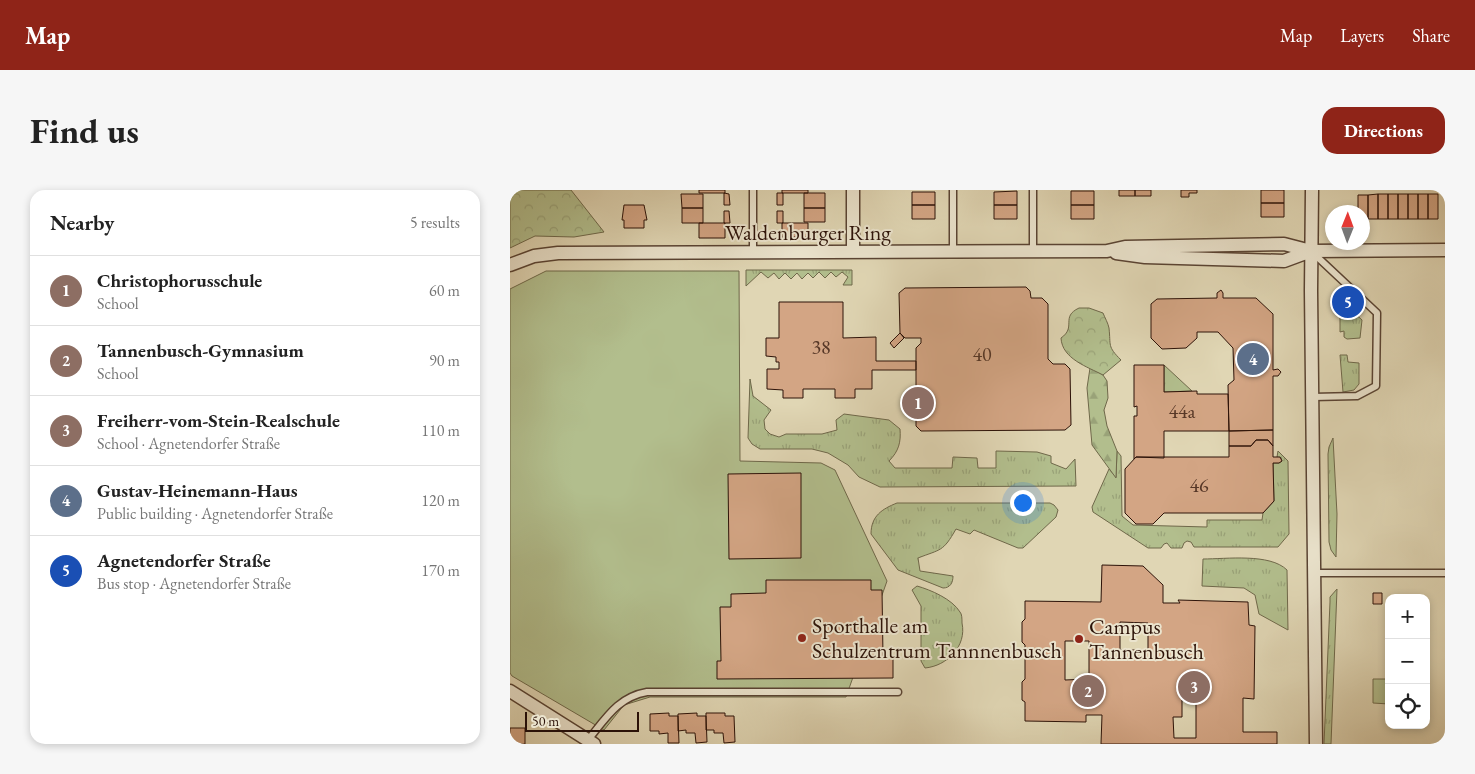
<!DOCTYPE html>
<meta charset="utf-8">
<style>
:root{--surface:#fff;--page:#f6f6f6;--text:#222;--muted:#767676;--line:#e0e0e0;--accent:#8f2418}
body{margin:0;font-family:"EB Garamond",serif;background:var(--page);color:var(--text)}
.controls{position:absolute;right:15px;bottom:15px;display:grid;overflow:hidden;border-radius:10px;box-shadow:0 2px 8px #0003}
.controls button{width:45px;height:45px;display:grid;place-items:center;padding:0;border:0;border-bottom:1px solid var(--line);background:var(--surface);color:var(--text);font:25px sans-serif}
.compass{position:absolute;left:815px;top:15px;width:45px;height:45px;border-radius:50%;background:var(--surface);box-shadow:0 2px 8px #0003;rotate:1deg}
.scale{position:absolute;left:15px;bottom:12px;width:114px;box-sizing:border-box;padding-left:5px;border:2px solid #2c1208;border-top:0;font-size:14px;line-height:18px;white-space:nowrap;color:#2c1208;-webkit-text-stroke:4px #ebe4ce;paint-order:stroke}
.you{position:absolute;left:512px;top:312px;width:18px;height:18px;margin:-12px;border:4px solid #fff;border-radius:50%;background:#1a73e8;box-shadow:0 0 0 8px #1a73e833}
.badge{display:grid;place-items:center;width:32px;height:32px;border-radius:50%;background:var(--accent);color:#fff;font-size:16px;font-weight:700}
.pin{position:absolute;translate:-50% -50%;border:2px solid #fff;box-shadow:0 1px 5px #0006}
.list{margin:0;padding:0;list-style:none}
h2{display:flex;justify-content:space-between;align-items:center;height:65px;margin:0;padding:0 20px;font-size:21px}
h2 small{font-size:16px;font-weight:400;color:var(--muted)}
.list li{display:grid;grid-template-columns:32px 1fr auto;gap:15px;align-items:center;box-sizing:border-box;height:70px;padding:0 20px;border-top:1px solid var(--line)}
.list b{display:block;font-size:19px;white-space:nowrap}
.list p{margin:0;font-size:16px;white-space:nowrap;color:var(--muted)}
.list em{font-size:16px;font-style:normal;color:var(--muted)}
.icon{flex:none;width:28px;height:28px;fill:none;stroke:currentColor;stroke-width:2;stroke-linecap:round;stroke-linejoin:round}
.map{position:relative;flex:none;width:935px;height:554px;overflow:hidden;border-radius:15px}
header{display:flex;align-items:center;gap:30px;box-sizing:border-box;height:70px;padding:0 25px;background:var(--accent);color:#fff}
header strong{font-size:24px}
nav{display:flex;gap:28px;margin-inline-start:auto;font-size:18px}
.intro{display:flex;align-items:center;justify-content:space-between;box-sizing:border-box;height:120px;padding:0 30px}
h1{margin:0;font-size:35px}
.button{padding:12px 22px;border-radius:15px;background:var(--accent);color:#fff;font-size:18px;font-weight:700}
main{display:flex;gap:30px;padding:0 30px}
aside{flex:1;background:var(--surface);border-radius:15px;box-shadow:0 2px 8px #0003}
.map>svg:first-child{display:block}
</style>
<header>
<strong>Map</strong>
<nav><a>Map</a><a>Layers</a><a>Share</a></nav>
</header>
<div class="intro"><h1>Find us</h1><a class="button">Directions</a></div>
<main>
<aside>
<h2>Nearby<small>5 results</small></h2>
<ul class="list">
<li><span class="badge" style="background:#8d6e63">1</span><div><b>Christophorusschule</b><p>School</p></div><em>60 m</em></li>
<li><span class="badge" style="background:#8d6e63">2</span><div><b>Tannenbusch-Gymnasium</b><p>School</p></div><em>90 m</em></li>
<li><span class="badge" style="background:#8d6e63">3</span><div><b>Freiherr-vom-Stein-Realschule</b><p>School · Agnetendorfer Straße</p></div><em>110 m</em></li>
<li><span class="badge" style="background:#5c6f8a">4</span><div><b>Gustav-Heinemann-Haus</b><p>Public building · Agnetendorfer Straße</p></div><em>120 m</em></li>
<li><span class="badge" style="background:#1a4fb4">5</span><div><b>Agnetendorfer Straße</b><p>Bus stop · Agnetendorfer Straße</p></div><em>170 m</em></li>
</ul>
</aside>
<div class="map">
<svg width="935" height="554" viewBox="0 0 935 554">
<defs>
<pattern id="grass-tufts" width="24" height="20" patternUnits="userSpaceOnUse" patternTransform="scale(1.25)"><rect width="24" height="20" fill="#b2be8d"/><path d="M3 7l-1-3M5 7V3M7 7l1-3M15 17l-1-3M17 17v-4M19 17l1-3" fill="none" stroke="#99a278"/></pattern>
<pattern id="forest-firs" width="22" height="20" patternUnits="userSpaceOnUse" patternTransform="scale(1.25)"><rect width="22" height="20" fill="#b2be8d"/><path d="M5 1l3.5 6h-7zM16 11l3.5 6h-7z" fill="#99a278"/></pattern>
<pattern id="park-crowns" width="20" height="18" patternUnits="userSpaceOnUse" patternTransform="scale(1.25)"><rect width="20" height="18" fill="#b2be8d"/><path d="M2 6a3 3 0 1 1 6 0M12 15a3 3 0 1 1 6 0" fill="none" stroke="#99a278"/></pattern>
</defs>
<rect width="100%" height="100%" fill="#e0d6b4"/>
<filter id="stains"><feTurbulence type="fractalNoise" baseFrequency=".004" numOctaves="4"/><feColorMatrix values="0 0 0 0 .2 0 0 0 0 .09 0 0 0 0 .02 0 0 0 .5 -.17"/></filter>
<radialGradient id="worn" r=".72"><stop offset=".6" stop-color="#630" stop-opacity="0"/><stop offset="1" stop-color="#630" stop-opacity=".3"/></radialGradient>
<!-- grass -->
<path fill="url(#grass-tufts)" stroke="#6f684a" d="M236 80H342V95H333L338 87 332 82 326 87 321 82 315 88 309 82 303 88 298 83 292 89 287 83 281 89 275 83 269 89 264 83 258 88 251 82 236 96Z
M830 110 852 130 850 148 837 149 834 147V141L830 142Z
M830 165H837L838 172 849 173V194L844 200 833 202Z
M654 175 682 201 654 202Z
M240 189 243 206 261 220 254 230 255 239 260 244 269 247 276 244H312L327 240 326 230 334 224 379 230 390 239C391 252 389 261 379 271L385 278H442L443 267 467 268 468 278H486V261L527 262 541 266V273L556 279 565 269 566 296 370 297 349 287 338 275 318 263 302 259H250L242 254 238 248Z
M823 248 827 324 826 367 821 360 819 352 818 264 819 257Z
M607 261 611 266 612 326 623 335 697 337V330H752L753 323 764 311 763 273H769L772 271 771 268 767 267 768 261 778 271 779 344 768 357H684L681 352 677 351 674 353 672 358H661L657 353 654 354 651 358H638L583 322 582 317 599 279 606 287Z
M387 313H540L544 315 548 320 546 327 513 358H508L464 340 460 344 446 339C433 362 431 359 408 368L410 381 443 386C443 393 440 398 433 398L388 380 361 344C361 326 372 319 387 313Z
M693 369C716 369 760 363 777 380L778 440 749 424 745 405 734 398 692 396Z
M407 396C421 400 442 409 450 422 452 424 452 429 452 433 457 456 437 476 415 478L411 471V416L402 400Z
M827 399 821 554H814L820 412V407Z"/>
<!-- forest -->
<path fill="url(#forest-firs)" stroke="#6f684a" d="M580 178 593 185 597 191 598 208 594 220 597 236 607 261 606 288 582 255 577 198Z"/>
<!-- park -->
<path fill="url(#park-crowns)" stroke="#6f684a" d="M0 0H61L94 42 64 47 25 46 0 58Z
M569 118H579L593 123C595 128 598 133 599 138 601 156 597 156 611 170L593 185C578 177 552 169 551 148 567 137 550 127 569 118Z"/>
<!-- pitch -->
<path fill="#b2be8d" stroke="#6f684a" d="M36 81H229L230 271 311 273 325 280 377 391 336 507H140L114 515 94 540 2 486 0 483V99Z
M863 489H879V514L863 513Z"/>
<!-- building -->
<path fill="#d3a584" stroke="#2c1208" fill-rule="evenodd" d="M189 0H215V3H189Z
M272 0H298V3H272Z
M609 0H625V6H609Z
M625 0H641V6H625Z
M671 0H687V3H679V7H671Z
M751 0H774V13H751Z
M507 1V15H484V2Z
M561 1H584V15H561Z
M402 2H425V15H402Z
M214 3 219 4 220 15H214Z
M267 3H273V15H267Z
M294 3H315V18H294Z
M171 4H193V18H172Z
M868 4V29H858V5Z
M868 4H878V29H868Z
M878 4H888V29H878Z
M888 4H898V29H888Z
M898 4H908V29H898Z
M908 4H918V29H908Z
M918 4H928V29H918Z
M848 5H858V29H852V22H848Z
M751 13H774V27H751Z
M114 15H134L137 30H134V38H114V30H112Z
M402 15H425V29H402Z
M484 15H507V29H484Z
M561 15H584V29H561Z
M172 18H193V33H172Z
M294 18H315V32H294Z
M214 21H219L220 33H214Z
M267 21H273V33H267Z
M189 33H215V48H189Z
M272 33H298V47H272Z
M516 97 520 101 521 108H532L538 114V169L543 174H555L560 179 561 235 555 240 411 241 406 236V158L411 153V148H395L390 143 389 103 395 98Z
M711 100 713 103V108H746L763 124V180L768 179 771 182 768 186H763V240L719 241 718 195 724 190 723 158 708 142H687V148L676 158 652 159 641 148V114L647 109 707 108V103Z
M269 112H333V148L366 147V171H406V180H362V199H345V208H325V199H293V208H273V200L257 199V179H269V172H266V167L256 166V148H269Z
M390 143 394 148 384 158 380 153Z
M624 175H654V202L687 201V204H718L719 241H654V268L626 267 624 269V226H627V216L624 217Z
M763 240V256L758 250H746L741 256H719V241Z
M746 250H758L763 256V267H770L772 271 769 273H763L764 311 753 323H654L643 334H626L615 323V279L626 267H719V256H741Z
M291 283V368L219 369 218 284Z
M592 375 633 376 653 395V413H670L668 410 738 412 739 435 745 436 744 509 733 508V542H767V554H591L592 525H576V532L515 531V512L512 510V492L515 489V455L512 452V432L515 429V411L591 412ZM610 432 638 433V460H610ZM555 451H579V489L555 490ZM672 510H686V548H664L663 527H672Z
M256 390H361V400H372L373 466H383V488L207 489V471H211L210 417H221V404L256 403Z
M863 403H872V414H863Z
M159 523V526H168L169 553H158V543L149 544V541H140V524Z
M187 523V526H196L197 552 186 553 185 543H176V540L168 541V524Z
M196 523H215V526H224L225 552 214 553 213 543H204V540H196Z
M0 538H15V554H0Z"/>
<g fill="none" stroke-linecap="round" stroke-linejoin="round">
<defs>
<path id="service" d="M243 0V62
M523 0V61
M443 61V0
M802 62 867 123 866 196 847 206 803 207
M804 383H935
M78 550C96 528 108 507 137 502H388"/>
<path id="minor" d="M343 0V62
M802 0 801 101 806 554
M606 63 635 67 774 71 801 61
M0 75 24 66 48 63 597 61 615 57 774 54 801 61 935 60
M0 501 84 554"/>
</defs>
<!-- service casing -->
<use href="#service" stroke="#594333" stroke-width="9"/>
<!-- minor casing -->
<use href="#minor" stroke="#594333" stroke-width="15"/>
<!-- service -->
<use href="#service" stroke="#ebe4ce" stroke-width="6"/>
<!-- minor -->
<use href="#minor" stroke="#ebe4ce" stroke-width="12"/>
</g>
<!-- markers -->
<g fill="#8f2418" stroke="#ebe4ce" stroke-width="2">
<circle cx="292" cy="448" r="5"/>
<circle cx="569" cy="449" r="5"/>
</g>
<g text-anchor="middle" stroke-width="4" stroke-linejoin="round" paint-order="stroke">
<!-- number labels -->
<g font-size="20" fill="#563727">
<text x="311" y="164">38</text>
<text x="472" y="171">40</text>
<text x="672" y="228">44a</text>
<text x="689" y="302">46</text>
</g>
<!-- street labels -->
<g font-size="22" fill="#2c1208" stroke="#ebe4ce">
<text x="298" y="50">Waldenburger Ring</text>
</g>
<!-- poi labels -->
<g font-size="22" fill="#2c1208" stroke="#ebe4ce" text-anchor="start">
<text x="302" y="443">Sporthalle am<tspan x="302" dy="25">Schulzentrum Tannnenbusch</tspan></text>
<text x="579" y="444">Campus<tspan x="579" dy="25">Tannenbusch</tspan></text>
</g>
</g>
<rect width="100%" height="100%" filter="url(#stains)"/>
<rect width="100%" height="100%" fill="url(#worn)"/>
</svg>
<div class="controls">
<button>+</button>
<button>−</button>
<button><svg class="icon" aria-label="locate" viewBox="0 0 24 24"><circle cx="12" cy="12" r="6"/><path d="M12 2v4M12 18v4M2 12h4M18 12h4"/></svg></button>
</div>
<svg class="compass" viewBox="-18 -18 36 36"><path d="M0-13l5 13h-10z" fill="#e53935"/><path d="M0 13l5-13h-10z" fill="#767676"/></svg>
<div class="scale">50 m</div>
<div class="you"></div>
<div class="pin badge" style="left:408px;top:213px;background:#8d6e63">1</div>
<div class="pin badge" style="left:578px;top:501px;background:#8d6e63">2</div>
<div class="pin badge" style="left:684px;top:497px;background:#8d6e63">3</div>
<div class="pin badge" style="left:743px;top:169px;background:#5c6f8a">4</div>
<div class="pin badge" style="left:838px;top:112px;background:#1a4fb4">5</div>
</div>
</main>
